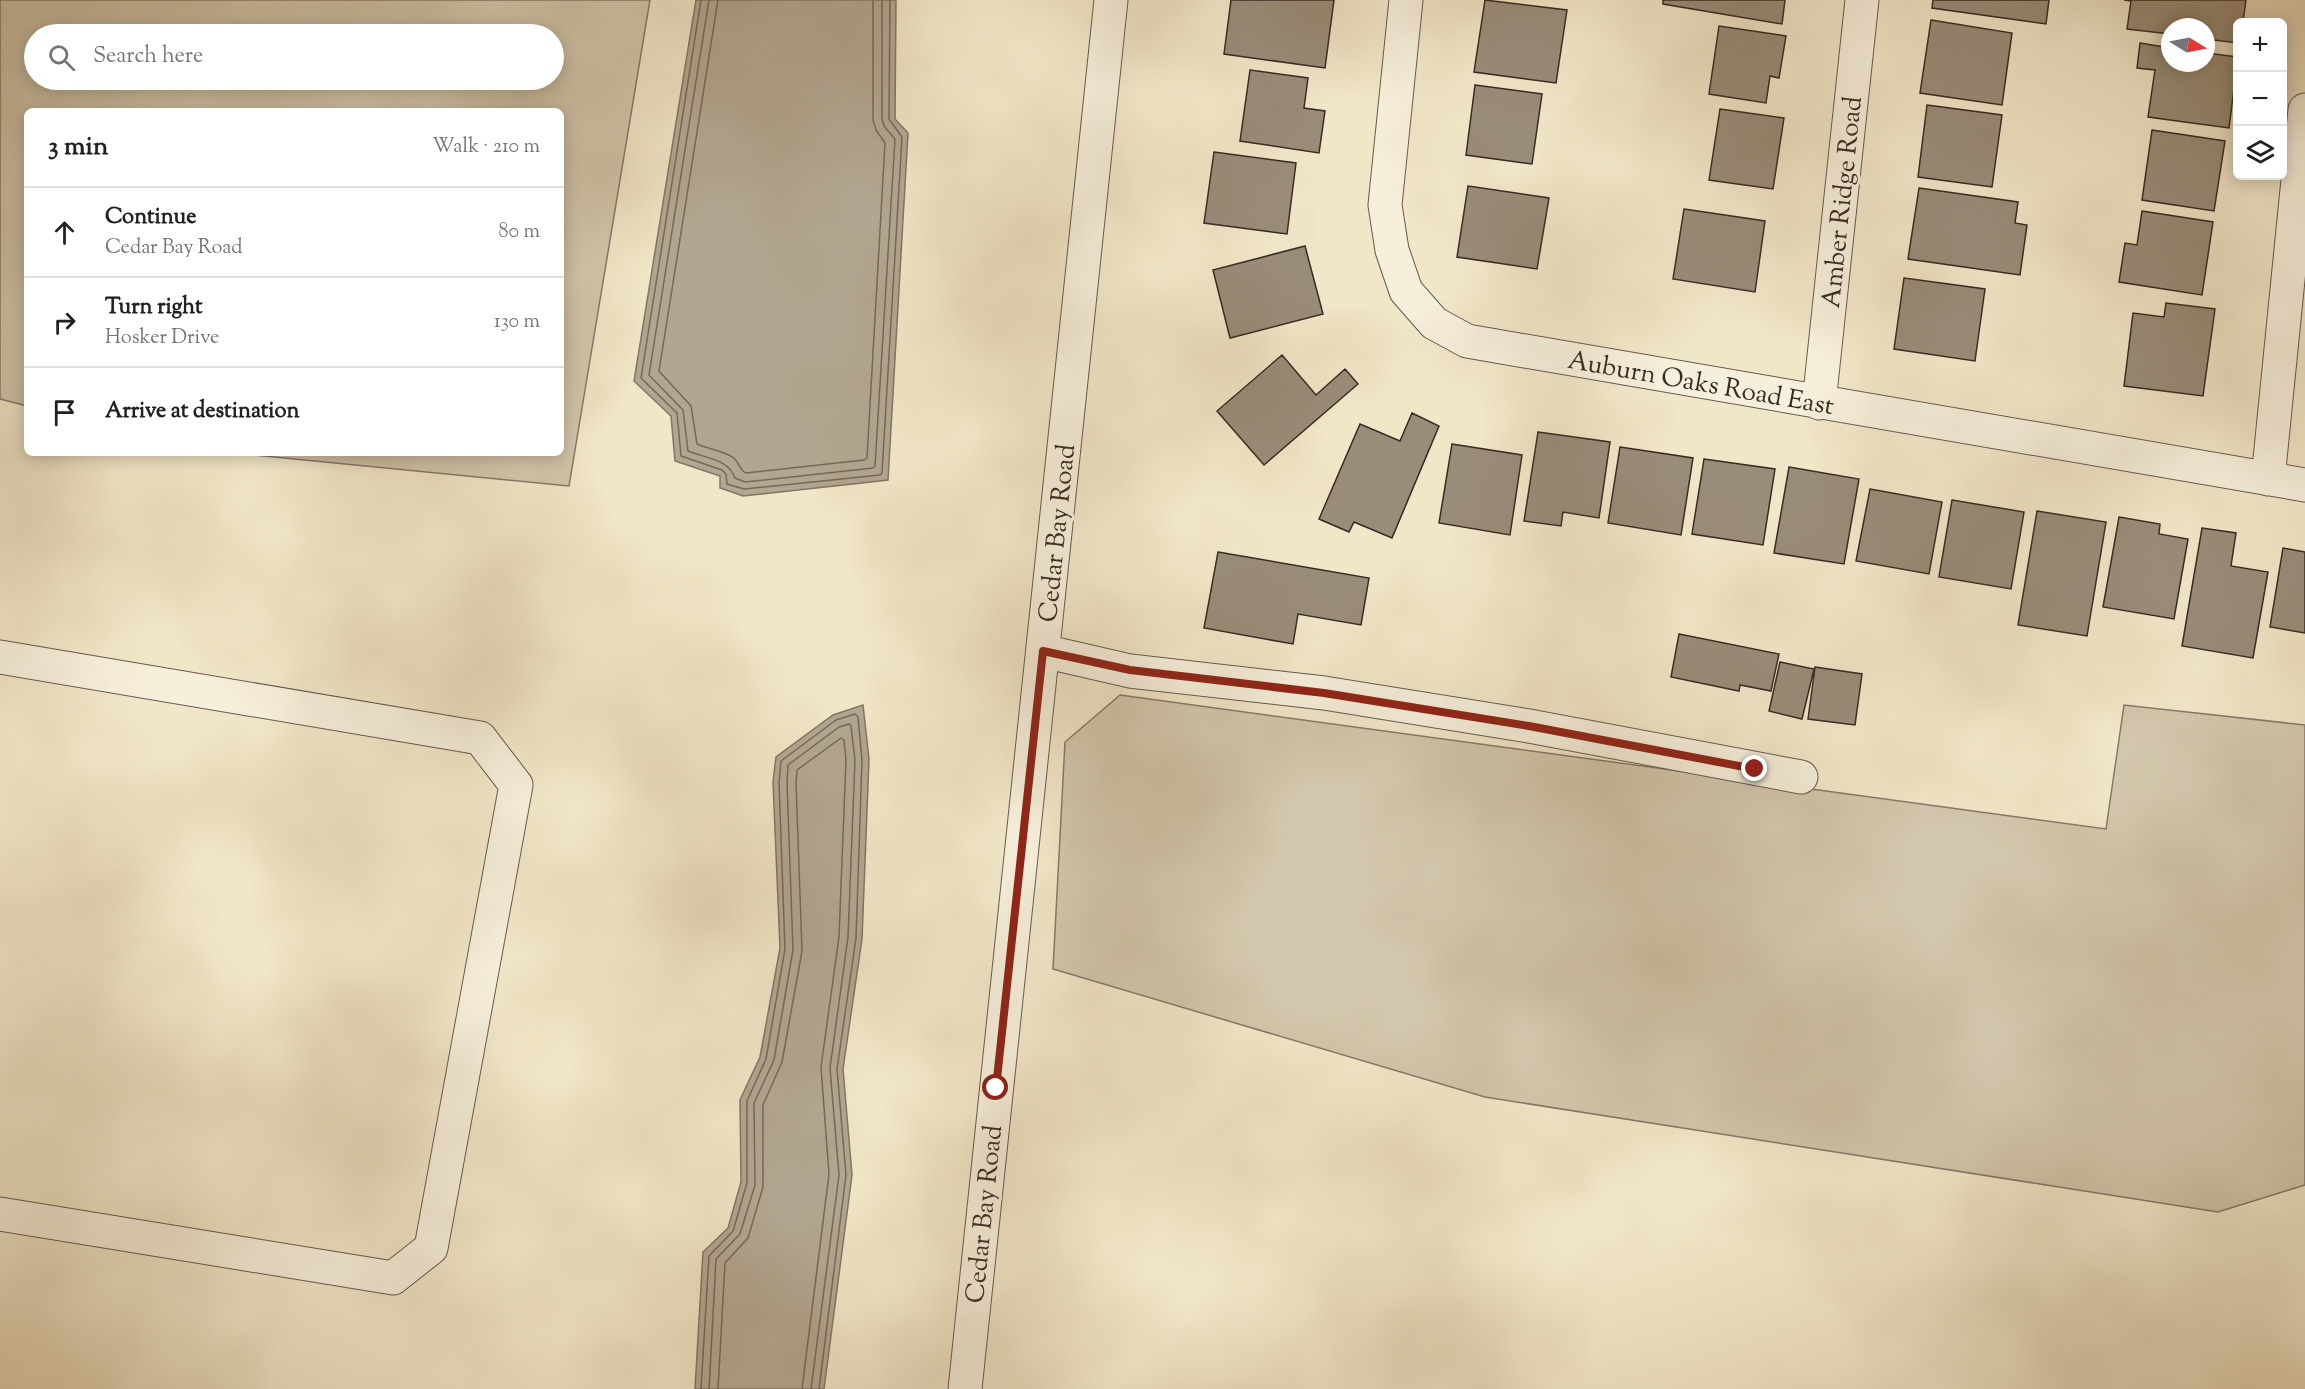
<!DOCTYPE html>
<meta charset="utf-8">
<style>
:root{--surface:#fff;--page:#f6f6f6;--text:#202124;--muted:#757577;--line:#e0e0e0}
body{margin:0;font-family:"Sorts Mill Goudy",serif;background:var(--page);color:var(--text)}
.controls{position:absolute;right:18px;top:18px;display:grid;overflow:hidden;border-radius:9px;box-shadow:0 3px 15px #0003}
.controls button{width:54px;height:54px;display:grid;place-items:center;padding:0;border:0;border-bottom:2px solid var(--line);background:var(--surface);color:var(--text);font:30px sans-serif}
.compass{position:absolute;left:2161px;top:18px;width:54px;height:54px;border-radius:50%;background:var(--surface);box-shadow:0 3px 15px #0003;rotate:100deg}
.stop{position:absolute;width:18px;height:18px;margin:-14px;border:4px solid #8f2418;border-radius:50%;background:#fff}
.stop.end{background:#8f2418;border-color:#fff;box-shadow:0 2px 6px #0008}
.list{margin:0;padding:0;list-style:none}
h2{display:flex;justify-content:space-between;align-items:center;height:78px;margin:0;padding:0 24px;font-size:26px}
h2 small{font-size:20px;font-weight:400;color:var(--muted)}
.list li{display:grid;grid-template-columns:39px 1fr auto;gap:18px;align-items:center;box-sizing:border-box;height:90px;padding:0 24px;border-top:2px solid var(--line)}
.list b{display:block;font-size:22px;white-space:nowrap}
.list p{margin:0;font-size:20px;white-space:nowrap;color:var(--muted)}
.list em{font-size:20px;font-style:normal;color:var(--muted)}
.icon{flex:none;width:33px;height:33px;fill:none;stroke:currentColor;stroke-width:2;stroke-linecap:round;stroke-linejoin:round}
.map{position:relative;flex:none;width:2305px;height:1389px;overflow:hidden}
.search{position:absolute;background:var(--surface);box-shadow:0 3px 15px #0003;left:24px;top:24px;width:540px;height:66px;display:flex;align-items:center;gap:15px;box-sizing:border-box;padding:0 21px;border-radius:33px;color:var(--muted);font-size:22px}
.panel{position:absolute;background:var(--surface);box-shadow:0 3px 15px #0003;left:24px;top:108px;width:540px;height:348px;border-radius:9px}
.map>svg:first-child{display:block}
</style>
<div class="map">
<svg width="2305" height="1389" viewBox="0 0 2305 1389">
<rect width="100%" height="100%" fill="#f1e6c8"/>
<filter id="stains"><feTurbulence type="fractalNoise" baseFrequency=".00333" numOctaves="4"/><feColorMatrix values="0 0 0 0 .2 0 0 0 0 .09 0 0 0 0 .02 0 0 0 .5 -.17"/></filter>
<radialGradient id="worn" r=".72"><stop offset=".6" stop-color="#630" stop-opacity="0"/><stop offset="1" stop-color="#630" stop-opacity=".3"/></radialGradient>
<!-- green -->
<path fill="#d2c6ac" stroke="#867868" stroke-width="1.5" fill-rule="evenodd" d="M0 0H650L569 486 233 453H561V111H27V406L0 399ZM34 34H554V80H34Z
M1120 695 2106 829 2124 705 2305 725V1185L2218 1212 1485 1097 1053 969 1065 742Z"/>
<!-- water -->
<path fill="#b2a690" stroke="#827564" stroke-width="1.5" d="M696 0H896L895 119 908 133 888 480 743 496 720 488V476L675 461 671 416 634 381Z
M863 705 869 759 862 939 843 1069 852 1175 824 1389H695L703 1252 728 1228 741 1182 740 1100 760 1057 780 948 773 782 776 757 833 715Z"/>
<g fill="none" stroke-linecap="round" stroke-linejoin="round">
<!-- shore -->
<path stroke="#76685a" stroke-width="1.5" d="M701 0 641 378 677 413 681 456 722 470 726 474 727 484 744 489 880 475 882 473 902 137 889 119 890 0
M709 0 649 375 683 410 688 451C705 458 729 459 735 478L745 482 873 468 875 466 895 139 884 126 882 119V0
M718 0 659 371 691 406 697 444C708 449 724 451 734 458 739 463 740 470 746 473L864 460 867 458 885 143 876 130 873 120V0
M701 1389 709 1256 733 1231 747 1183V1101L766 1059 785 949 779 783 781 761 836 720 855 714 858 717 862 760 856 938 837 1069 846 1175 819 1389
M709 1389 716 1259 740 1234 755 1185 754 1103 774 1060 793 950 787 783 788 765 839 727 849 724 851 726 855 760 848 937 830 1068 839 1175 811 1389
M718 1389 725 1263 748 1238 763 1187V1105L782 1062 802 951 796 783 797 770 841 738 844 740 846 760 839 937 821 1067 829 1174 802 1389"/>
</g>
<!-- building -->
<path fill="#998c79" stroke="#392b23" stroke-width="1.5" d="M1231 0H1334L1325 68 1224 54Z
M1485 0 1567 10 1556 83 1474 72Z
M1663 0H1785L1782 24 1663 4Z
M1933 0H2049L2046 24 1932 8Z
M2124 0H2246L2243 22H2238V43L2206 39V27H2170V34L2127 29 2131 1Z
M1931 20 2012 33 2002 105 1920 93Z
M1719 26 1786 36 1779 78 1770 76 1766 103 1709 94Z
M2140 43 2170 48V63H2206V53L2238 57 2229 128 2148 117 2155 70 2137 68Z
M1250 70 1308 78 1304 108 1325 111 1319 153 1240 141Z
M1475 85 1542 94 1532 164 1466 155Z
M1927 105 2002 115 1992 187 1918 177Z
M1720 109 1784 118 1773 189 1709 180Z
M2152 130 2225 141 2214 211 2142 200Z
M1214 152 1296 163 1287 234 1204 223Z
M1468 186 1549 198 1537 269 1457 257Z
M1919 188 2018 202 2015 223 2027 225 2020 275 1908 259Z
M1684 209 1765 221 1755 292 1673 279Z
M2142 211 2213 222 2202 295 2119 282 2125 243 2137 245Z
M1305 246 1323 314 1230 338 1213 270Z
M1904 278 1985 289 1975 361 1894 349Z
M2166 303 2215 309 2203 396 2124 386 2133 313 2164 317Z
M1282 355 1316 395 1345 369 1358 384 1264 465 1217 411Z
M1412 413 1439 426 1392 538 1354 522 1349 532 1319 519 1360 424 1400 441Z
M1538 432 1610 442 1599 518 1563 512 1561 526 1524 521Z
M1452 444 1522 455 1510 535 1439 523Z
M1620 447 1693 458 1681 535 1608 523Z
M1704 459 1775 469 1763 545 1692 534Z
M1789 467 1859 479 1844 564 1774 553Z
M1870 489 1942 502 1929 574 1856 561Z
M1952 500 2024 512 2011 589 1939 577Z
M2037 511 2106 522 2087 636 2018 625Z
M2119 517 2160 524 2159 534 2188 539 2174 619 2103 607Z
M2202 528 2236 533 2231 566 2268 572 2253 658 2182 646Z
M2283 548 2305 552V633L2270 627Z
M1218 552 1369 578 1361 625 1298 614 1293 644 1204 628Z
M1679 634 1779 654 1771 691 1740 685 1739 691 1671 677Z
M1780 662 1814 669 1802 719 1769 711Z
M1815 667 1862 674 1855 725 1808 719Z"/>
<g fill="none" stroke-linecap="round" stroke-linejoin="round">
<defs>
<path id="minor" d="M1406 0 1385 205 1392 250 1406 291 1434 323 1467 341 2305 485
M1819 403 1862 0
M2268 479 2305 110
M1043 651 1130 671 1324 693 1529 726 1801 777
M0 657 480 738 516 785 431 1248 393 1278 0 1214
M965 1389 1111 0"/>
</defs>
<!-- minor casing -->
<use href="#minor" stroke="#675a4c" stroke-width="35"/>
<!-- minor -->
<use href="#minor" stroke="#f6efdb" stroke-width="33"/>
</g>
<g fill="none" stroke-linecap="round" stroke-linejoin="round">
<!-- route -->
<path stroke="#8f2418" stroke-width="8" d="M996 1088 1043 651 1130 670 1324 693 1529 726 1755 769"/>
</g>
<g text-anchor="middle" stroke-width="6" stroke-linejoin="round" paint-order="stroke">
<!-- street labels -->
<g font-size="26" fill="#392b23" stroke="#f6efdb">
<text transform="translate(1841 202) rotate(-84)" y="9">Amber Ridge Road</text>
<text transform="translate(1701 382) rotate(10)" y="9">Auburn Oaks Road East</text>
<text transform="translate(1056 533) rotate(-84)" y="9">Cedar Bay Road</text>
<text transform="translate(983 1214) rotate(-84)" y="9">Cedar Bay Road</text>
</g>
</g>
<rect width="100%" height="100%" filter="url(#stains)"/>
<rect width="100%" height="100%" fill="url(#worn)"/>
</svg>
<div class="controls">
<button>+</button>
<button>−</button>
<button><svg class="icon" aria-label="layers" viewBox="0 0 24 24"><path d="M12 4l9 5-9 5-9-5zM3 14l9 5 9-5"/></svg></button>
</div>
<svg class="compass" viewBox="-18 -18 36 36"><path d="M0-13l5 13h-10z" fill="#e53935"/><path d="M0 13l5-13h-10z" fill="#757577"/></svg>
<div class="stop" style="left:996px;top:1088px"></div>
<div class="stop end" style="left:1755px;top:769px"></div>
<div class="search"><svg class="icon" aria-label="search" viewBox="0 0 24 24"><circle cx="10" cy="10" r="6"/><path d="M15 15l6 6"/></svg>Search here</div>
<section class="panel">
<h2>3 min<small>Walk · 210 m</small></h2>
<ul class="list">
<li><svg class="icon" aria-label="ahead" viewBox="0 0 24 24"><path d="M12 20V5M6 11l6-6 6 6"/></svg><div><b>Continue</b><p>Cedar Bay Road</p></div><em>80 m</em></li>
<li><svg class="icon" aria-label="right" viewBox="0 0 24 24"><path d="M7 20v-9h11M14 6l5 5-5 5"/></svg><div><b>Turn right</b><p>Hosker Drive</p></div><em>130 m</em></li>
<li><svg class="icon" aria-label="arrive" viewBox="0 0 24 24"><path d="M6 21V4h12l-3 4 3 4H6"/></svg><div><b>Arrive at destination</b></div></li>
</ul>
</section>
</div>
